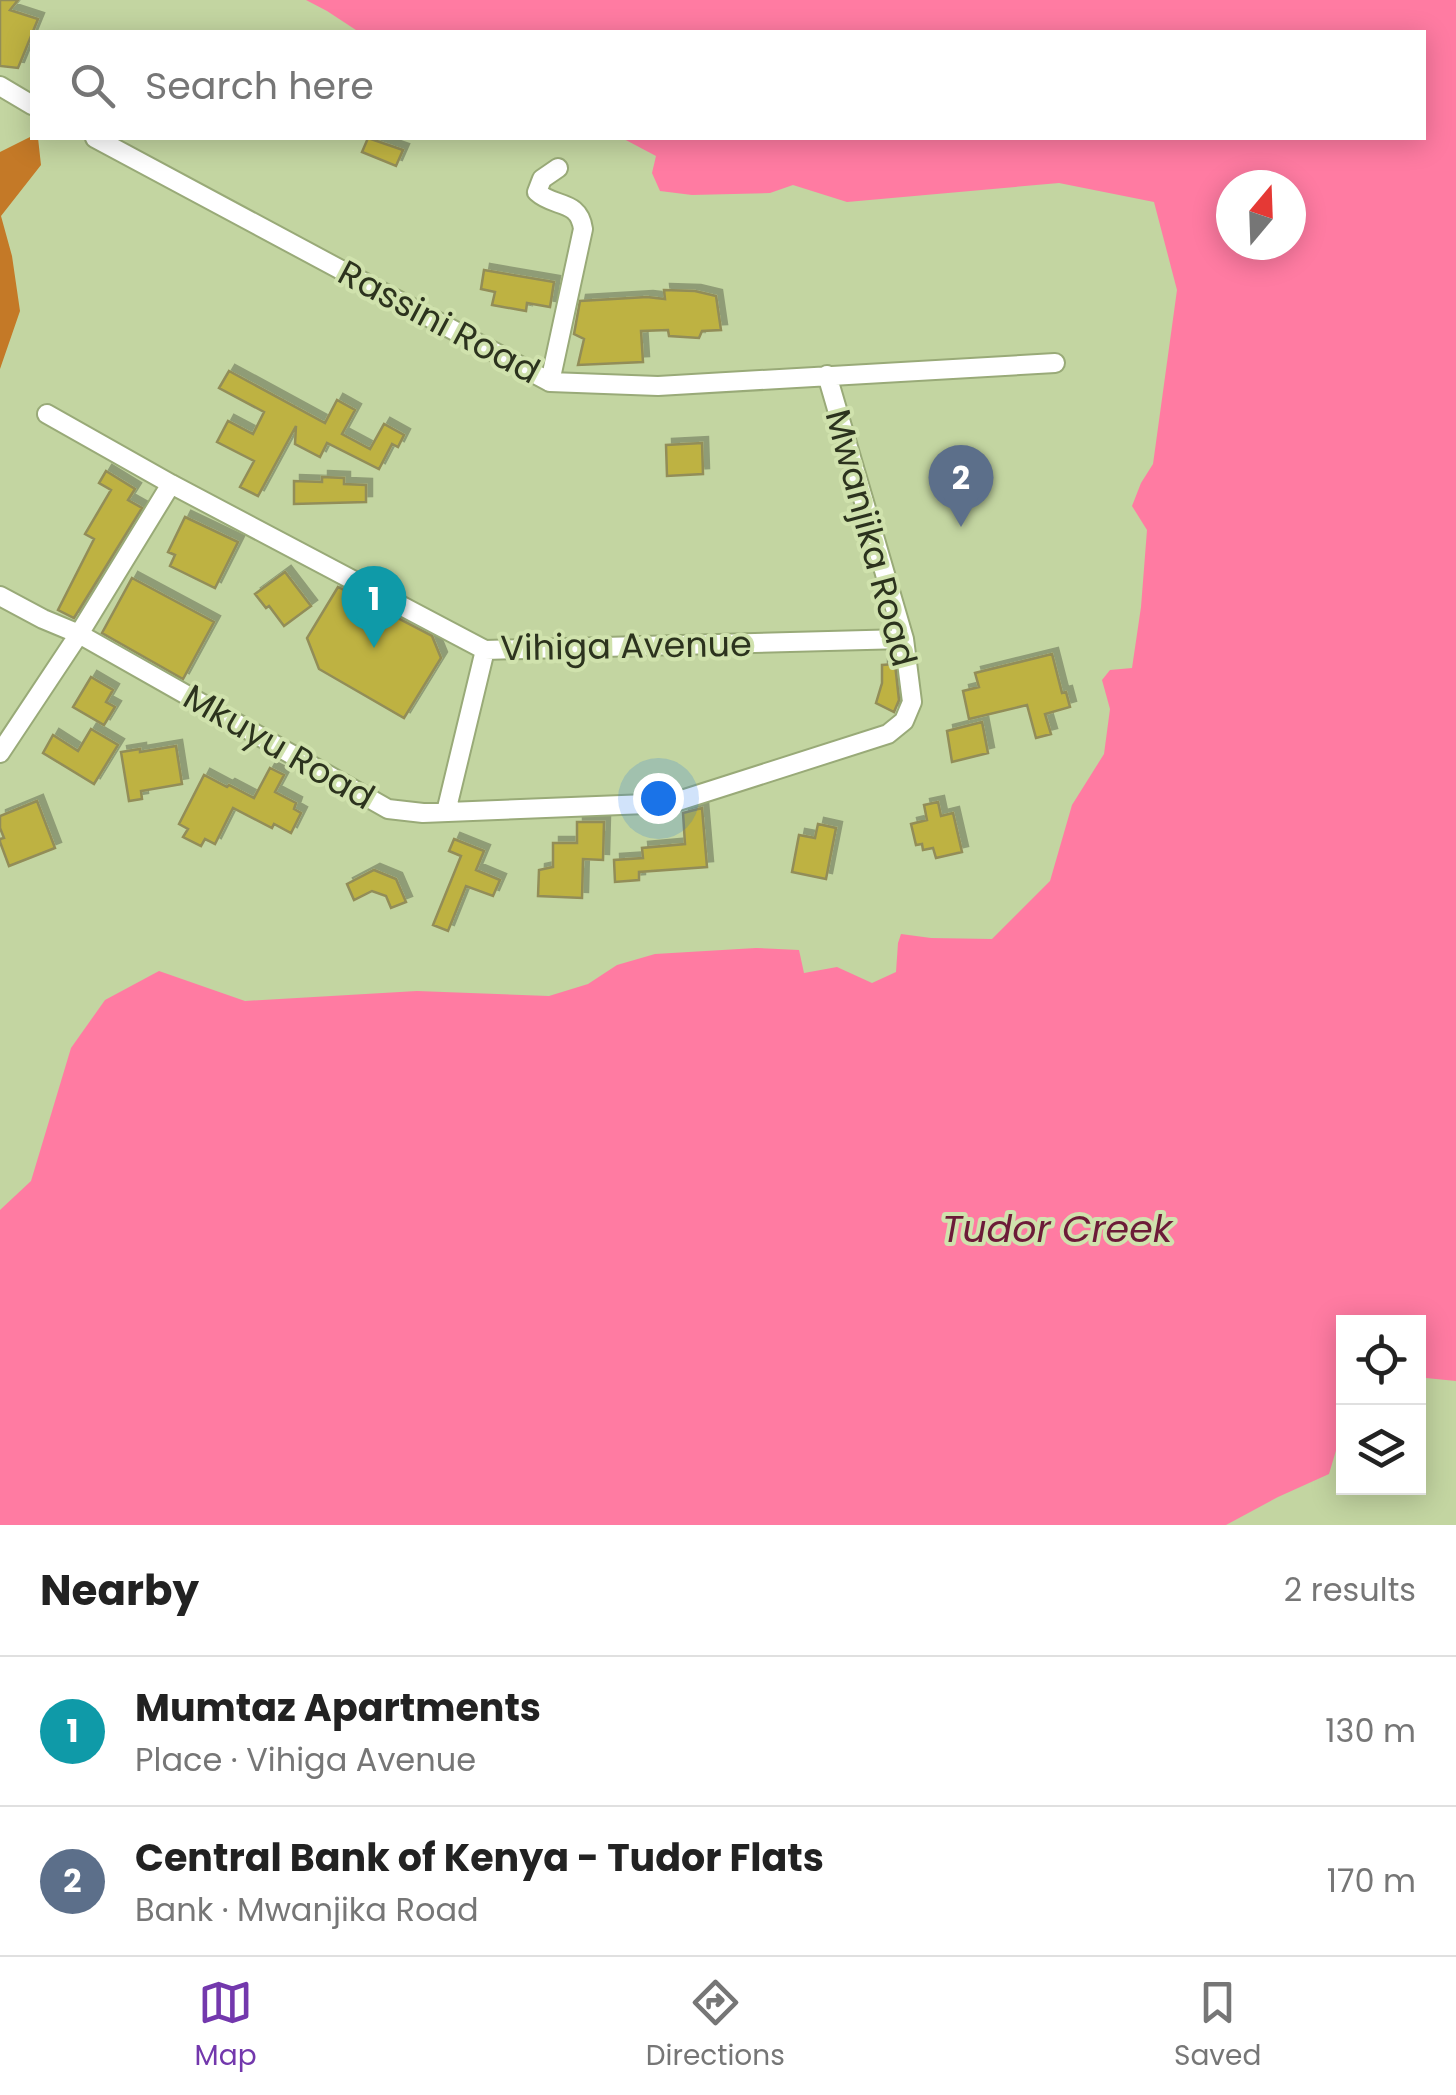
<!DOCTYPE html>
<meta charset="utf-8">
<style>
:root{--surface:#fff;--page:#f2f2f2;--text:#222;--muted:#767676;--line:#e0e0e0;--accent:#7338ad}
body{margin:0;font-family:Poppins,sans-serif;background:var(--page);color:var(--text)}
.controls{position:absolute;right:30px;bottom:30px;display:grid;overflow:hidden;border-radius:0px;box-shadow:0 5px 25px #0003}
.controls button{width:90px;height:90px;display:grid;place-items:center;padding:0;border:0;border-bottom:2px solid var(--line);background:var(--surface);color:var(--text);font:50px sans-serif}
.compass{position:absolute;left:1216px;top:170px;width:90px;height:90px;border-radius:50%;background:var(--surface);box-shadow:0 5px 25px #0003;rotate:19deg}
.you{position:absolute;left:658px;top:798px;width:35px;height:35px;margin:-25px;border:8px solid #fff;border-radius:50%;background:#1a73e8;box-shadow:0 0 0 15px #1a73e833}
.badge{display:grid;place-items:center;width:65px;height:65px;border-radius:50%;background:var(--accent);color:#fff;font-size:32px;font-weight:700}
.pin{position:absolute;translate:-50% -82px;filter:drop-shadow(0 2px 5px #0008)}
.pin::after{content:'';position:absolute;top:52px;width:35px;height:30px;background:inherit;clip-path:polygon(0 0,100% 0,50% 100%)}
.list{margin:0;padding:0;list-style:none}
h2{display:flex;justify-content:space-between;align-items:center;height:130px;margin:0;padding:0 40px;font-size:42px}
h2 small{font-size:32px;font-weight:400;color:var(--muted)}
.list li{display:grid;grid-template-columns:65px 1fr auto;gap:30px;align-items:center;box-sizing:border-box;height:150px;padding:0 40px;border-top:2px solid var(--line)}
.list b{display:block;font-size:38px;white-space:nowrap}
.list p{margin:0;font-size:32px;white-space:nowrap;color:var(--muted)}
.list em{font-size:32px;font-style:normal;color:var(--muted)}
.icon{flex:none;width:55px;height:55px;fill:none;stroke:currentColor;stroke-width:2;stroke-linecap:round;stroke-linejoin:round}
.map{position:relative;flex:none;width:1456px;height:1525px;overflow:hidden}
.search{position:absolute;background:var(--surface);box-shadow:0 5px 25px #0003;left:30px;right:30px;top:30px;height:110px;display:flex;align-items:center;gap:25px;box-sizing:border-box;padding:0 35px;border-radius:0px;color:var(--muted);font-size:38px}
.sheet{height:430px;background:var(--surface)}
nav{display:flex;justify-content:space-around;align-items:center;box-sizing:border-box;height:140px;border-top:2px solid var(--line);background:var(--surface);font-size:28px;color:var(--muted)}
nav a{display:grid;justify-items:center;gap:5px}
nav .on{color:var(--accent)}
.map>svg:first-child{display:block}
</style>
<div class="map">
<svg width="1456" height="1525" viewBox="0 0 1456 1525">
<defs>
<filter id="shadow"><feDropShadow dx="6" dy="-6" stdDeviation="0" flood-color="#0004"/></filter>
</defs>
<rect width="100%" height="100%" fill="#c3d5a1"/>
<!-- forest -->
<path fill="#c47927" d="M32 136 38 138 41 165 1 216 12 256 20 311 0 369V152Z"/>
<!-- water -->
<path fill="#ff7ba2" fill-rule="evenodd" d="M306 0H1456V1381L1426 1378 1419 1384 1418 1322H1344L1343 1427 1329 1474 1278 1497 1226 1525H0V1210L31 1181 71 1048 105 1000 159 971 245 1001 417 991 549 996 588 984 617 965 655 954 756 948 799 950 804 973 837 967 872 983 896 972 898 943 901 934 931 938 992 939 1050 881 1072 805 1104 754 1110 709 1102 680 1110 670 1132 668 1141 607 1147 530 1132 506 1141 483 1153 464 1177 290 1154 202 1059 183 847 202 793 185 770 193 692 195 660 191 652 173 656 156 622 138H1424V32H359L327 11ZM1231 185H1291V245H1231Z"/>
<!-- building -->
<path fill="#beb243" stroke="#928d58" stroke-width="2.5" filter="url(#shadow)" d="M0 0H18L10 10 38 19 18 68 0 66Z
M368 138 403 150 396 166 362 152Z
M484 270 554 282 550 307 527 303 526 311 492 305 495 292 481 289Z
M664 290 695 291 716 296 721 330 702 331 699 338 669 336 668 330 641 331 643 362 578 365 584 339 574 334 580 301 647 297 665 299Z
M229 371 325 423 337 400 355 410 342 434 370 449 384 424 404 435 398 447 392 444 379 469 327 443 320 457 295 444 296 426 258 496 240 487 254 461 217 442 228 421 253 434 264 412 219 388Z
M702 443 703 474 667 476 666 445Z
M106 471 135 489 128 500 142 508 74 618 58 610 94 539 85 534 111 490 99 483Z
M322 477 344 478V484L366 485V502L294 504V481L322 482Z
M185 517 238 542 215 588 170 566 175 555 168 552Z
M285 572 311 606 284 626 269 606 266 608 255 594Z
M132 578 214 622 183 679 102 633Z
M338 587 432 636 441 658 404 718 319 669 307 638Z
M1052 654 1062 693 1066 692 1070 707 1045 714 1051 734 1036 738 1027 705 969 719 963 691 979 687 975 673Z
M895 664 899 700 894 712 876 703 882 683V665Z
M91 677 113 690 106 702 115 707 104 725 73 707Z
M982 722 988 753 952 762 947 731Z
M91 729 118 745 94 784 43 753 53 735 78 751Z
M176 746 182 784 141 791 142 799 129 801 121 752 140 749V752Z
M270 768 284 775 275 792 296 803 294 809 301 813 291 833 274 824 272 828 233 808 215 844 205 839 201 846 183 837 188 829 179 824 204 775 227 787 229 785 254 798Z
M37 801 55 848 9 866 0 842V839L4 838 0 828V816Z
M938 802 941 816 953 813 962 852 936 858 933 848 923 850 922 844 916 845 911 824 927 820 924 805Z
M702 808 707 867 639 872V880L615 882 614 860 643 858 642 848 685 844 683 813Z
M577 822H604L603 860 583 859 582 898 538 896 539 870 553 867V843H577Z
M818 824 836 828 826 879 792 872 799 835 815 838Z
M454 839 484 851 476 870 500 880 493 896 466 886 448 931 433 925 461 856 449 851Z
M374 870 396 879 406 902 391 908 386 896 372 891 354 900 347 884Z"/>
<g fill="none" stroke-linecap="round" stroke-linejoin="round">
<defs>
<path id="minor" d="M0 86 32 105
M95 138 550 382 658 386 1055 363
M550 382 583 229C579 199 554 208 537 192L542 179 558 168
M47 414 171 484 485 650 904 639
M0 596 43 619 79 634 388 809 423 813 672 803 888 734 904 721 912 702 904 639 827 375
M0 753 79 634 171 484
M446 812 485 650"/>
</defs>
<!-- minor casing -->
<use href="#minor" stroke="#99aa78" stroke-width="22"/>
<!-- minor -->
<use href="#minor" stroke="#fff" stroke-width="18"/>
</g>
<g text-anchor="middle" stroke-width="8" stroke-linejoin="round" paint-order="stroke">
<!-- street labels -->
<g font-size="35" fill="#2c331e" stroke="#d0e2ad">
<text transform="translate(439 322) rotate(28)" y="12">Rassini Road</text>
<text transform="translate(871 538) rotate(75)" y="12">Mwanjika Road</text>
<text transform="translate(626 646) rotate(-1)" y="12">Vihiga Avenue</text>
<text transform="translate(279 747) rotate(30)" y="12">Mkuyu Road</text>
</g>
<!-- water labels -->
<g font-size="38" font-style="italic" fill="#6c1b38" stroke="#d0e2ad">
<text x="1057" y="1242">Tudor Creek</text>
</g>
</g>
</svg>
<div class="controls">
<button><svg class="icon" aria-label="locate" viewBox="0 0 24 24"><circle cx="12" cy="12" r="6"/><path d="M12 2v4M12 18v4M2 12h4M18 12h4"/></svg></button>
<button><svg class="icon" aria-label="layers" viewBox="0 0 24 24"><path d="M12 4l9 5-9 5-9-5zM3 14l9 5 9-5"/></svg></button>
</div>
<svg class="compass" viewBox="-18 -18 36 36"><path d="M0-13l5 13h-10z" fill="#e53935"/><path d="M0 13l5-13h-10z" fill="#767676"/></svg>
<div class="you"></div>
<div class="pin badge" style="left:374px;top:648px;background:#0f9aa8">1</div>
<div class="pin badge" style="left:961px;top:527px;background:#5c6f8a">2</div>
<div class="search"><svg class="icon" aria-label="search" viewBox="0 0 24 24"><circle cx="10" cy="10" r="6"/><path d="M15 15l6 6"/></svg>Search here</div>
</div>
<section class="sheet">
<h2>Nearby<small>2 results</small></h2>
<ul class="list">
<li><span class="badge" style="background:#0f9aa8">1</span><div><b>Mumtaz Apartments</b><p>Place · Vihiga Avenue</p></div><em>130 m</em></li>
<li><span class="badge" style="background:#5c6f8a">2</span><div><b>Central Bank of Kenya - Tudor Flats</b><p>Bank · Mwanjika Road</p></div><em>170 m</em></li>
</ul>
</section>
<nav>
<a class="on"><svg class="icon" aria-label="map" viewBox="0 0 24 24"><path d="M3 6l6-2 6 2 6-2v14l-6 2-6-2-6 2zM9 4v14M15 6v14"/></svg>Map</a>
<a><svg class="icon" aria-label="directions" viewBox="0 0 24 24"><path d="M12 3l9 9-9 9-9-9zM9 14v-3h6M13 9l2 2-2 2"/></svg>Directions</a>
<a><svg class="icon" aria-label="saved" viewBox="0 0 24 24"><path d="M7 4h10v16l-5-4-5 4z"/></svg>Saved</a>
</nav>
